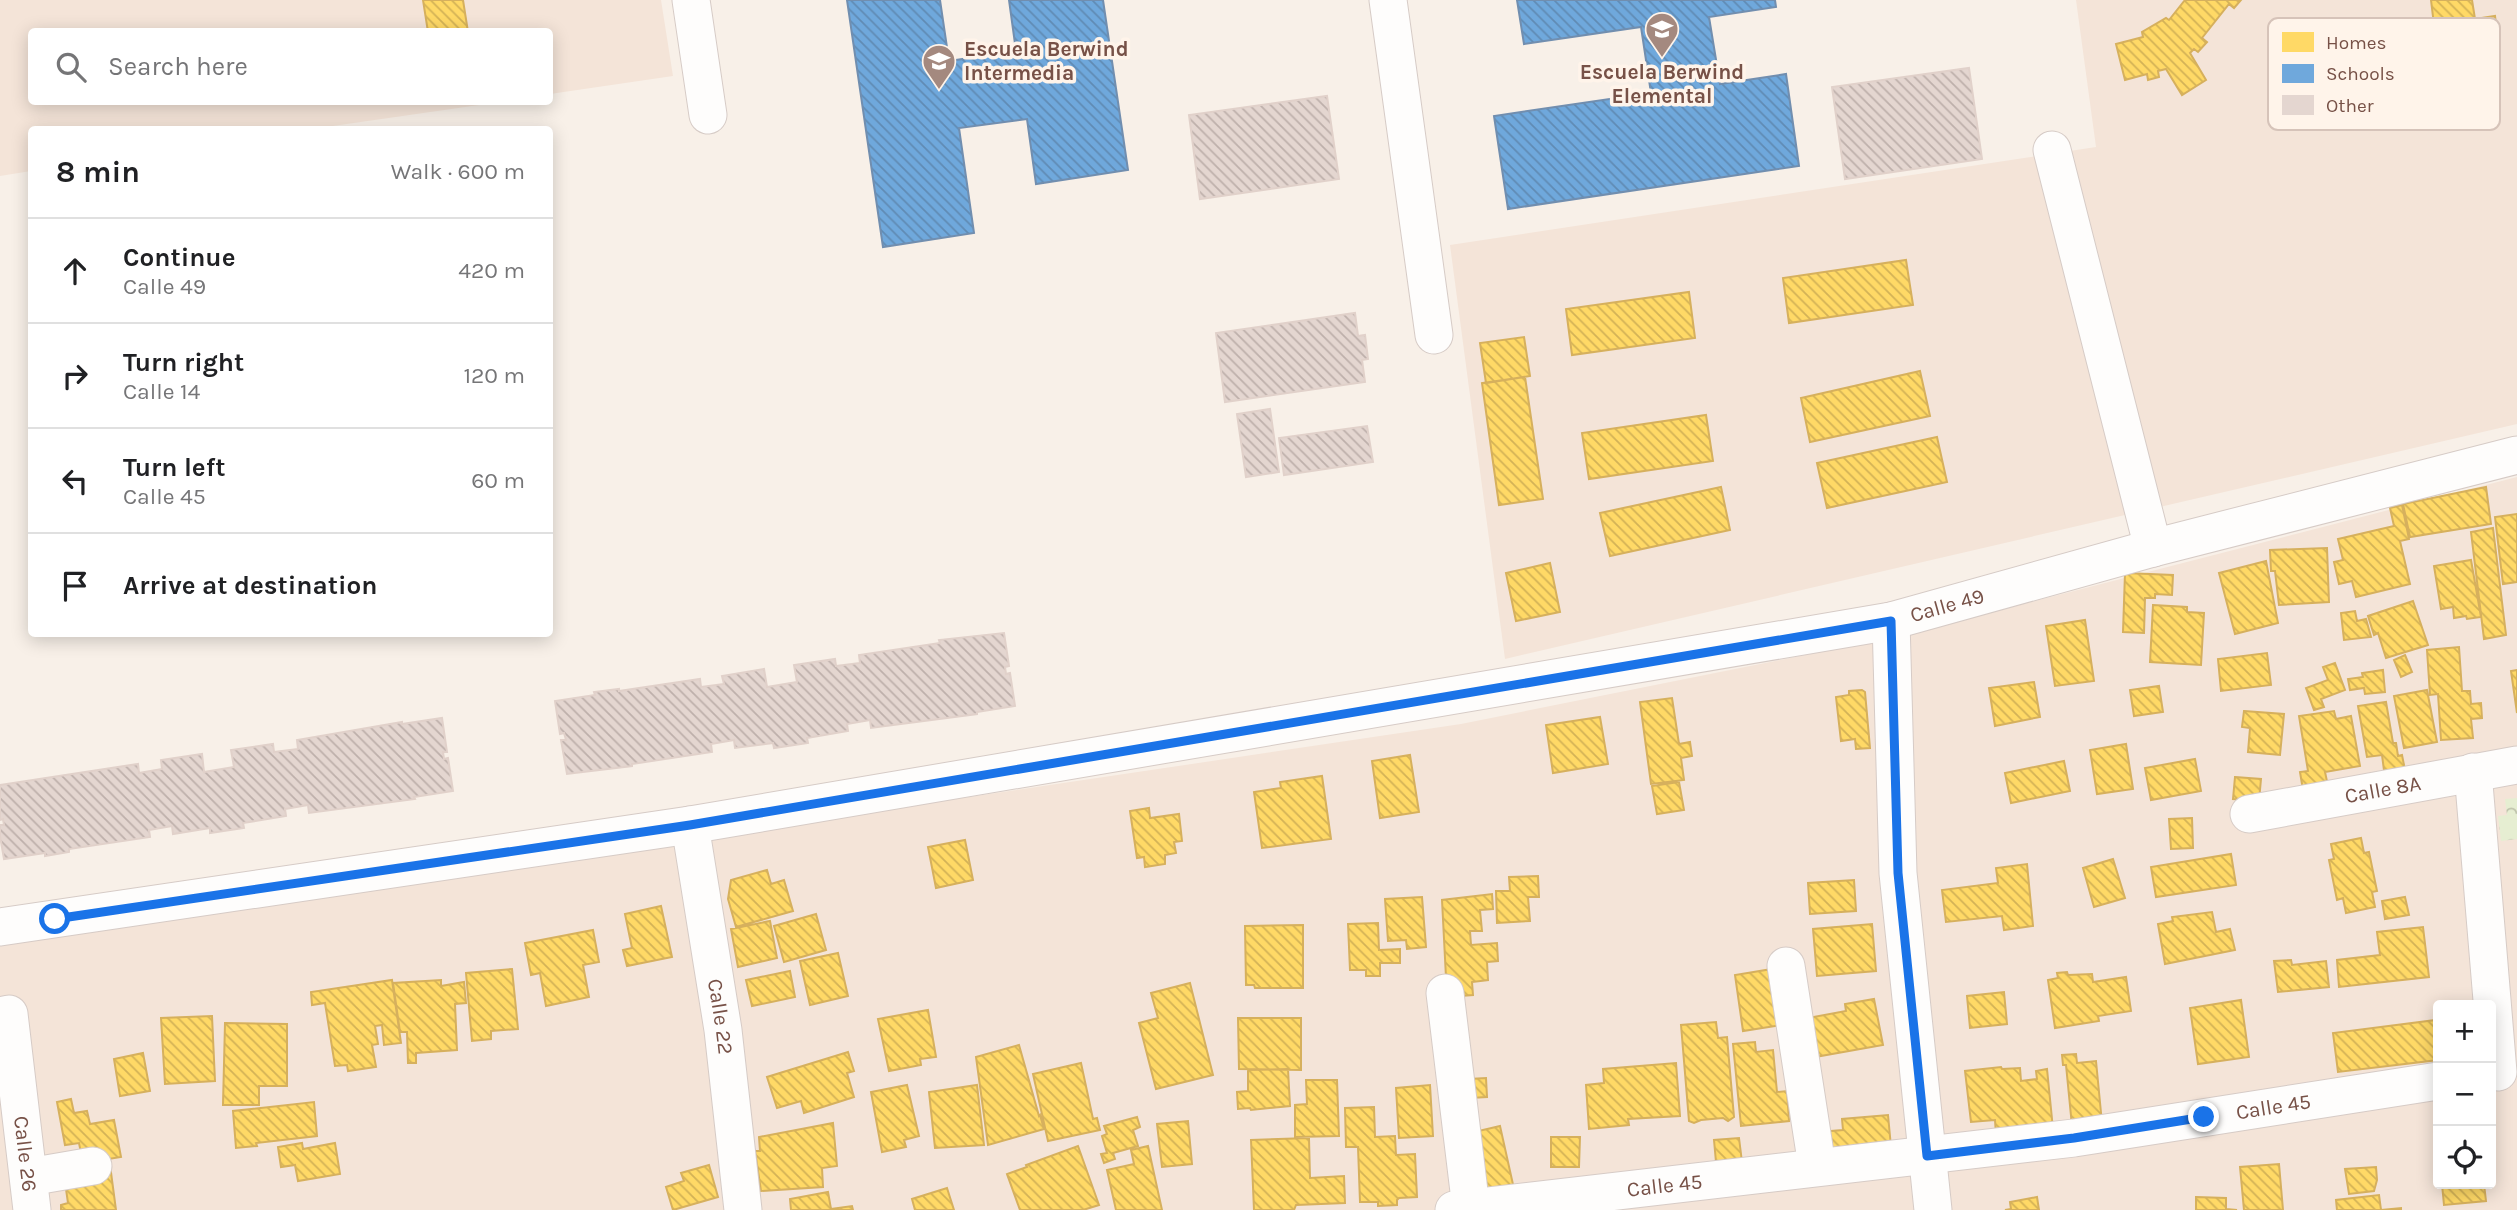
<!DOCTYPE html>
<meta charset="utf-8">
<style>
:root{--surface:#fff;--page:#f2f2f2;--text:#202124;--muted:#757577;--line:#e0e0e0}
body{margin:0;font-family:Karla,sans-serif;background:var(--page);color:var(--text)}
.controls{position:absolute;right:21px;bottom:21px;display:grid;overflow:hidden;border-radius:7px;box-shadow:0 4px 18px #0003}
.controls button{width:63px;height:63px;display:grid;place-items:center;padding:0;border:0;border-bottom:2px solid var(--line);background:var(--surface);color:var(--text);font:35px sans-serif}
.stop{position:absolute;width:21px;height:21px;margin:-16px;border:5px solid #1a73e8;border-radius:50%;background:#fff}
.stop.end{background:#1a73e8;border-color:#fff;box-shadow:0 2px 7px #0008}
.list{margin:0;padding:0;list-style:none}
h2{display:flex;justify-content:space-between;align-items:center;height:91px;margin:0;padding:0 28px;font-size:30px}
h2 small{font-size:23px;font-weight:400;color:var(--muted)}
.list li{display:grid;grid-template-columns:46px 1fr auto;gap:21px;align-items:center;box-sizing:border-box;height:105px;padding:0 28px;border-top:2px solid var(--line)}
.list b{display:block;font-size:26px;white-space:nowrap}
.list p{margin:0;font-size:23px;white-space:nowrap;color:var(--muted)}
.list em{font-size:23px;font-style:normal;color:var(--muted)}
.icon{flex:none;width:38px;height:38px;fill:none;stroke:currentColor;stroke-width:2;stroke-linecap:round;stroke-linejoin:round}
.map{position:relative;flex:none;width:2517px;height:1210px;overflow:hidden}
.search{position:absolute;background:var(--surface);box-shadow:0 4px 18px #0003;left:28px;top:28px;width:525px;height:77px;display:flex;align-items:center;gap:18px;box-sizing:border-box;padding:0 24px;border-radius:7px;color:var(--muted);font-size:26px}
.panel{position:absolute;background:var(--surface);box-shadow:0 4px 18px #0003;left:28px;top:126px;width:525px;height:511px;border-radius:7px}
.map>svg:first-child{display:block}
</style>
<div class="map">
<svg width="2517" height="1210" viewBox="0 0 2517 1210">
<defs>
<pattern id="forest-crowns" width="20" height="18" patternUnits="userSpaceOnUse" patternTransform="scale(1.75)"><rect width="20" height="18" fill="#e6eed2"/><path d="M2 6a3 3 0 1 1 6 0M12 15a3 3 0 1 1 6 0" fill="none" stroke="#bfc3ac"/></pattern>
<pattern id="homes-back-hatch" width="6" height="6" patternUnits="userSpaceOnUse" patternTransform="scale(1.75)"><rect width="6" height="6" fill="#ffd966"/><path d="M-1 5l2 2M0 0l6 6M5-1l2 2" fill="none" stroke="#d3b256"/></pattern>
<pattern id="schools-back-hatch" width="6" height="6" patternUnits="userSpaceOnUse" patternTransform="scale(1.75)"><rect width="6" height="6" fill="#6fa8dc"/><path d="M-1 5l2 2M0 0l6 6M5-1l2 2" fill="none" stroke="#608bb4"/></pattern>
<pattern id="building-back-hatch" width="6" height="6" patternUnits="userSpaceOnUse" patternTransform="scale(1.75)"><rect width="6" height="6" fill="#e4d6d0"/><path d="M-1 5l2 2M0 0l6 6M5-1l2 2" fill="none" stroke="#beb0ab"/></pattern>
</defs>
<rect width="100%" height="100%" fill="#f8f0e8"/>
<!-- residential -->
<path fill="#f4e4d8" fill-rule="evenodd" d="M0 0H661L673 76 550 94V32H32V102H500L312 129 32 130 31 171 0 176Z
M2076 0H2517V424L1505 659 1450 245 2096 147Z
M2517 477V1210H0V941L1461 724 1895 637ZM2438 1005H2491V1184H2438Z"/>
<!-- forest -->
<path fill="url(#forest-crowns)" d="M2517 798V839L2501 841 2498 816 2507 815 2505 799Z"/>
<!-- homes -->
<path fill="url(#homes-back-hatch)" stroke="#d6b05d" stroke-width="2" d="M423 0H463L468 32H428Z
M2185 0H2241L2234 8 2229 4 2202 38 2207 42 2198 52 2194 49 2190 53 2206 80 2182 95 2166 69 2158 71 2159 77 2148 80 2147 74 2125 80 2116 44 2143 37 2142 32 2166 18 2169 20Z
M2431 0H2472L2475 19 2495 16 2497 32 2473 36 2475 46 2443 50 2442 41 2417 45 2414 29 2434 25Z
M1906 260 1913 305 1789 323 1783 278Z
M1689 292 1695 338 1572 355 1566 309Z
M1524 337 1530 376 1486 383 1480 343Z
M1920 371 1930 416 1810 442 1801 398Z
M1525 377 1543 499 1499 505 1482 383Z
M1706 415 1713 461 1589 479 1582 433Z
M1937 437 1947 482 1827 508 1817 463Z
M1721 487 1730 530 1610 556 1600 513Z
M2486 487 2491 524 2410 537 2403 504Z
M2402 505 2409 539 2400 541 2410 584 2356 597 2352 581 2339 584 2334 562 2343 560 2338 539 2394 526 2390 508Z
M2517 514V582L2503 584 2495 517Z
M2493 528 2506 635 2484 639 2471 532Z
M2327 548 2329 602 2279 605 2275 571H2271L2270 550Z
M2471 560 2481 617 2467 619 2466 616 2454 618 2453 607 2441 609 2434 566Z
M2266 561 2278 623 2235 634 2219 573Z
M1550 563 1560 612 1516 621 1506 573Z
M2125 573 2173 575 2172 595 2155 594V598H2145L2144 633 2123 632Z
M2413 601 2428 645 2386 658 2378 633 2374 635 2368 616Z
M2153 605 2187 607V612L2204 613 2201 665 2150 662Z
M2355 611 2357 621 2366 619 2371 637 2344 640 2341 613Z
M2085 620 2094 681 2055 686 2046 626Z
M2459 647 2462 691H2470L2471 704 2481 703 2482 718 2471 719 2473 738 2441 740 2438 694 2430 695 2427 650Z
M2267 653 2271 685 2221 691 2218 659Z
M2405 655 2412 672 2401 677 2394 660Z
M2335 663 2345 690 2321 699 2324 707 2314 710 2306 688 2328 680 2323 667Z
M2383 670 2385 692 2365 694 2364 688 2350 690 2348 679 2363 677 2362 673Z
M2517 670V713L2511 671Z
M2034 682 2040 717 1995 726 1989 688Z
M2159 686 2163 712 2134 716 2130 690Z
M1862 690 1865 692 1870 748 1856 749 1855 739 1841 741 1836 697 1849 695V691Z
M2427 690 2437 742 2404 748 2394 696Z
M1672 698 1679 744 1690 742 1692 756 1681 758 1684 780 1651 784 1640 702Z
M2386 702 2393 743H2396L2398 756 2402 755 2406 775 2385 778 2382 755 2367 757 2358 706Z
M2244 711 2284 714 2280 755 2248 752 2250 728 2242 727Z
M2334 711 2336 719 2351 716 2360 766 2325 772 2328 786 2303 790 2300 772 2308 771 2299 716Z
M1600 717 1608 764 1553 773 1546 725Z
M2126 744 2133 789 2097 794 2090 750Z
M1410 755 1419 812 1380 818 1372 761Z
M2195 759 2201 791 2151 800 2145 768Z
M2064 761 2070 791 2011 803 2005 773Z
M1322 776 1331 839 1262 848 1254 792 1281 788 1280 782Z
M2235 777 2261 779 2259 801 2233 799Z
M1679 782 1684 810 1657 814 1652 786Z
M1149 808 1150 818 1179 814 1182 841 1174 842 1176 853 1165 855V864L1145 867 1144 857 1137 858 1130 811Z
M2192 818 2193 848 2171 849 2169 819Z
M2361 838 2364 853 2369 852 2377 891 2372 892 2375 907 2346 913 2343 898 2337 900 2329 860 2334 859 2331 844Z
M965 840 973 880 936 888 928 847Z
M2231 854 2236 885 2156 897 2151 867Z
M2113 859 2125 898 2094 907 2083 868Z
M2027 864 2033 926 2004 930 2002 916 1946 922 1942 890 1998 883 1996 868Z
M767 870 771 884 784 880 793 911 736 927 728 899 731 880Z
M1538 876 1539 897H1528L1530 921 1497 923 1496 891H1510L1509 877Z
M1854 880 1856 911 1810 914 1808 883Z
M1492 894 1493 909 1480 910 1482 931H1470L1471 945 1497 943 1498 961 1487 962 1488 980 1472 982 1473 995 1447 997 1442 900Z
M1422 897 1426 947 1407 949 1406 940 1388 941 1385 899Z
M2405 897 2409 915 2385 919 2382 901Z
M661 906 672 957 627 966 623 950 632 948 625 914Z
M2212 912 2216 932 2230 929 2235 950 2165 964 2158 924 2173 921 2172 917Z
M816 914 826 950 784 962 774 926Z
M770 921 777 958 738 967 731 929Z
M1378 923 1379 950 1400 949V963H1380V976H1366V970H1350L1348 924Z
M1872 924 1876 971 1817 976 1813 929Z
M1303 925V988H1255L1254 985H1246L1245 926Z
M2423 927 2429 977 2339 987 2337 960 2380 955 2377 932Z
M593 930 599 962 583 965 589 997 546 1006 540 973 531 975 525 943Z
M838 953 848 996 810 1005 800 961Z
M2291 960 2292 965 2326 961 2329 987 2278 992 2274 961Z
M512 969 518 1029 491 1031V1039L472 1041 466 973Z
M1772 969 1782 1025 1743 1031 1735 975Z
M790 971 795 997 752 1006 746 980Z
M2067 972 2068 975 2092 974 2093 982 2126 977 2131 1011 2098 1016 2099 1021 2055 1028 2048 980 2058 978 2057 973Z
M392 980 401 1043 384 1045 382 1025 375 1026 378 1044 372 1045 376 1067 348 1071 347 1065 335 1066 325 1003 312 1005 311 992Z
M441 980V986L464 982 466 1003 455 1004 457 1050 416 1053V1063H408L407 1032H400L393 983Z
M1190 983 1213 1075 1156 1089 1139 1023 1158 1018 1151 993Z
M2004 992 2007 1024 1970 1028 1967 996Z
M1874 999 1883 1045 1815 1057 1808 1018 1846 1011 1845 1004Z
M2241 1000 2249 1057 2198 1064 2190 1008Z
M928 1010 936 1057 920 1059 921 1065 889 1071 878 1019Z
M212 1016 215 1081 165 1084 161 1018Z
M1238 1018H1301V1070L1239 1069Z
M2436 1020 2438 1060 2338 1072 2333 1033Z
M1716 1022 1718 1038 1727 1037 1734 1117 1728 1121 1723 1118 1701 1120 1694 1123 1689 1121 1681 1025Z
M225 1023 287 1024V1086H259V1105H223Z
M1755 1042 1756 1052 1773 1050 1777 1092 1787 1091 1789 1121 1741 1126 1733 1044Z
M1019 1045 1039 1116 1040 1115 1044 1129 988 1145 976 1057Z
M848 1052 854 1071 847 1073 854 1097 804 1113 801 1101 777 1108 767 1077Z
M143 1053 150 1091 120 1096 114 1059Z
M2076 1054 2077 1063 2096 1061 2102 1123 2072 1126 2066 1065H2063L2062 1055Z
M1081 1063 1093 1119 1097 1118 1100 1130 1048 1141 1033 1074Z
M1676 1063 1680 1116 1628 1119 1629 1125 1589 1129 1586 1085 1604 1083 1603 1069Z
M2001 1067 2002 1069 2020 1068 2021 1081 2037 1079 2036 1071 2047 1069 2053 1129 1996 1135 1995 1120 1971 1122 1965 1071Z
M1288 1069 1290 1106 1251 1110 1250 1108 1238 1109 1237 1092 1248 1091V1070Z
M1486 1078 1487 1097 1470 1098 1469 1079Z
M1306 1080H1337L1339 1136 1295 1137V1105L1307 1104Z
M907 1085 919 1136 904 1140 906 1147 882 1152 871 1092Z
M977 1085 984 1145 935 1148 929 1092Z
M1430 1085 1433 1136 1399 1138 1396 1088Z
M71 1099 74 1113 87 1111 90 1124 114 1120 121 1157 83 1163 79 1143 65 1145 57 1102Z
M314 1102 317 1136 256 1143 257 1146 236 1148 233 1111Z
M1374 1107 1375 1137 1395 1136 1396 1155 1415 1154 1417 1197 1399 1198 1397 1200V1205L1378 1206V1202H1360L1358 1147H1346L1345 1108Z
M1888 1115 1891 1147 1821 1150 1819 1132 1843 1130 1842 1119Z
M1137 1117 1140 1127 1133 1130 1138 1146 1113 1153 1115 1159 1104 1163 1101 1154 1107 1153 1102 1136 1107 1134 1104 1126Z
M1188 1121 1192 1164 1162 1167 1157 1124Z
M833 1123 837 1166 822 1168 823 1187 761 1191 755 1151H760L759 1137Z
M1500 1126 1514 1189 1470 1199V1133Z
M1551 1137H1580L1579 1167H1551Z
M1309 1138 1310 1178 1344 1176 1345 1203 1296 1205 1294 1210H1254L1251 1140Z
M1739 1138 1743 1170 1717 1173 1714 1140Z
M302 1143 303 1149 335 1143 340 1174 298 1181 295 1165 281 1167 278 1147Z
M1078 1146 1099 1205 1083 1210H1020L1007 1174 1027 1167 1026 1165Z
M1148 1146 1162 1210H1116L1107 1170 1134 1164 1131 1150Z
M2279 1164 2283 1210H2244L2240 1167Z
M110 1165 116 1210H61V1205L68 1203 66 1189Z
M709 1165 718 1197 673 1210 666 1187 684 1181 681 1173Z
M2376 1167 2377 1180 2374 1191 2349 1194 2345 1169Z
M2442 1184H2484L2486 1201 2444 1205Z
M947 1188 954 1210H915L912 1199Z
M828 1192 831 1209 852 1206 853 1210H791L790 1199Z
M2379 1195 2381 1210 2401 1208V1210H2337L2336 1200Z
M2037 1197 2039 1210H2005L2011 1209 2010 1202Z
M2196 1197 2226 1198V1209L2237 1210H2196Z"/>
<!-- schools -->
<path fill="url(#schools-back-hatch)" stroke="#718eaf" stroke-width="2" d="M847 0H940L949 61 1016 51 1009 0H1103L1128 170 1036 184 1027 119 959 128 974 233 883 247Z
M1517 0H1775L1776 7 1709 17 1720 84 1786 74 1799 166 1508 209 1494 116 1651 93 1641 27 1524 44Z"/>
<!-- building -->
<path fill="url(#building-back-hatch)" stroke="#e1d1ca" stroke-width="2" d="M1969 68 1982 159 1845 179 1832 87Z
M1327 96 1339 179 1200 199 1189 115Z
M1355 313 1358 336 1365 335 1368 359 1362 360 1365 382 1225 402 1216 333Z
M1270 409 1279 472 1246 477 1237 414Z
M1367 426 1373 462 1284 475 1279 438Z
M1004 633 1009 666 1005 667 1006 674 1010 673 1015 706 977 712V714L871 728 870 720 847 724 848 731 807 738 808 743 774 748 773 743 735 748 734 740 711 744 712 752 632 764V766L567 774 561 740H566L564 733 560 734 555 701 595 695 594 692 619 689V691L700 679 701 687 724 684 722 676 764 669 767 687 797 682 794 665 835 659 836 666 860 663 859 655 940 643 939 640Z
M442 718 447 752H443L444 759 448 758 453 791 414 797 415 799 309 813 308 805 285 809 286 816 243 823 244 828 210 833V828L173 834 172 826 149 830 150 837 69 849V852L45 856V853L4 859 0 836V825H4L3 819 0 820V785L138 764 139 773 162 769 161 760 202 754 204 772 234 767 231 750 273 744 274 752 298 749 297 740 402 722V724Z"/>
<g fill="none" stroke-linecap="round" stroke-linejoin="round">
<defs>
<g id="minor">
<path d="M691 0 708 115"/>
<path d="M1388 0 1434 335"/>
<path d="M2052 150 2153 548"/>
<path d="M1891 621 1898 873 1933 1210"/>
<path d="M2473 772 2498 1072"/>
<path id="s1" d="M2249 814 2517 765"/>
<path id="s2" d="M690 825 723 1030 743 1210"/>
<path id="s3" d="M0 927 690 825 1891 621 2153 548 2517 455"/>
<path d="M1786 966 1817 1166"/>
<path d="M1445 993 1471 1208"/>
<path id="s4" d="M0 1016 9 1014 32 1210"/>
<path d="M29 1177 93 1166"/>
<path id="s5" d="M1454 1210 2074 1138 2438 1081"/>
</g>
</defs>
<!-- minor casing -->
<use href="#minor" stroke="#d6cbc6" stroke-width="39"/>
<!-- minor -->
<use href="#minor" stroke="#fefdfc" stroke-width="37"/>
</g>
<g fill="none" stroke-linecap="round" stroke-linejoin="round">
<!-- route -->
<path stroke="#1a73e8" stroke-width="9" d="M55 919 690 825 1891 621 1898 873 1927 1156 2074 1138 2204 1117"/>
</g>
<!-- icons -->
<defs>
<symbol id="school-pin" viewBox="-11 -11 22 30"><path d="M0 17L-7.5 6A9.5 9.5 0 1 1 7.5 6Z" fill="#a4897f" stroke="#fff4ea"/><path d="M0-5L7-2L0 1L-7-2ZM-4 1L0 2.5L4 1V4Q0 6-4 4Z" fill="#fff"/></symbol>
</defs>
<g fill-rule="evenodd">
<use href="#school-pin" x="1643" y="10" width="38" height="52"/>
<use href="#school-pin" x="920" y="42" width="38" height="52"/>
</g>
<g text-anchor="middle" stroke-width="7" stroke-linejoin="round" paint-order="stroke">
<!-- poi labels -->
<g font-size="21" font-weight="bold" fill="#775147" stroke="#fff4ea" text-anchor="start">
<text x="964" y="56">Escuela Berwind<tspan x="964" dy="24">Intermedia</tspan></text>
<text x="1662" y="79" text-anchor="middle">Escuela Berwind<tspan x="1662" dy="24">Elemental</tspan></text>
</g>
<!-- street labels -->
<g font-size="21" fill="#775147" stroke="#fff4ea">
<text dy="7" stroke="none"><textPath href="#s3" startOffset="1974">Calle 49</textPath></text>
<text dy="7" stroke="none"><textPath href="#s1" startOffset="136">Calle 8A</textPath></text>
<text dy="7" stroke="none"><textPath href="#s2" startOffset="194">Calle 22</textPath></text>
<text dy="7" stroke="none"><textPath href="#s5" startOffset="826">Calle 45</textPath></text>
<text dy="7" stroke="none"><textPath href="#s4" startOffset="150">Calle 26</textPath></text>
<text dy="7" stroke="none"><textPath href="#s5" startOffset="212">Calle 45</textPath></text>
</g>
</g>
<!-- legend -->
<rect x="2268" y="18" width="232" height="112" rx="10" fill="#fff4ea" stroke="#d6c3b9" stroke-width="2"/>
<rect x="2282" y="32" width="32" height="20" fill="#ffd966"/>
<rect x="2282" y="64" width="32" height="19" fill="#6fa8dc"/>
<rect x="2282" y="95" width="32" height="20" fill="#e4d6d0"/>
<g font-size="19" fill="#775147">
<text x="2326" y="49">Homes</text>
<text x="2326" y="80">Schools</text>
<text x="2326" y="112">Other</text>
</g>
</svg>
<div class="controls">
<button>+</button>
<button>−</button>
<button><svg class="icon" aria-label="locate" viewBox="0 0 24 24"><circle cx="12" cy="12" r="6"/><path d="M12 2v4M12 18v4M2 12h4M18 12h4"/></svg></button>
</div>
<div class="stop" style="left:55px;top:919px"></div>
<div class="stop end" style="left:2204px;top:1117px"></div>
<div class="search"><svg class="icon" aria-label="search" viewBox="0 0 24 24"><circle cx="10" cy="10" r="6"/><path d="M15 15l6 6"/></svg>Search here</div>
<section class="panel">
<h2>8 min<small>Walk · 600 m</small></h2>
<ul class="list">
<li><svg class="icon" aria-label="ahead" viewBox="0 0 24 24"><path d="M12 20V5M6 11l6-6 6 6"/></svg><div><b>Continue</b><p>Calle 49</p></div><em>420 m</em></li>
<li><svg class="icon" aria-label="right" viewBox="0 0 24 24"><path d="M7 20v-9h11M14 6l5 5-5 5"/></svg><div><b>Turn right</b><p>Calle 14</p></div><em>120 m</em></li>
<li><svg class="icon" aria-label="left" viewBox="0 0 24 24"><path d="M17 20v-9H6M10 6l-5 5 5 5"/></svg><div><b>Turn left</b><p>Calle 45</p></div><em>60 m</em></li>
<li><svg class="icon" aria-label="arrive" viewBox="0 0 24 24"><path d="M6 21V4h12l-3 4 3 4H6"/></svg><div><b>Arrive at destination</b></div></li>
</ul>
</section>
</div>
